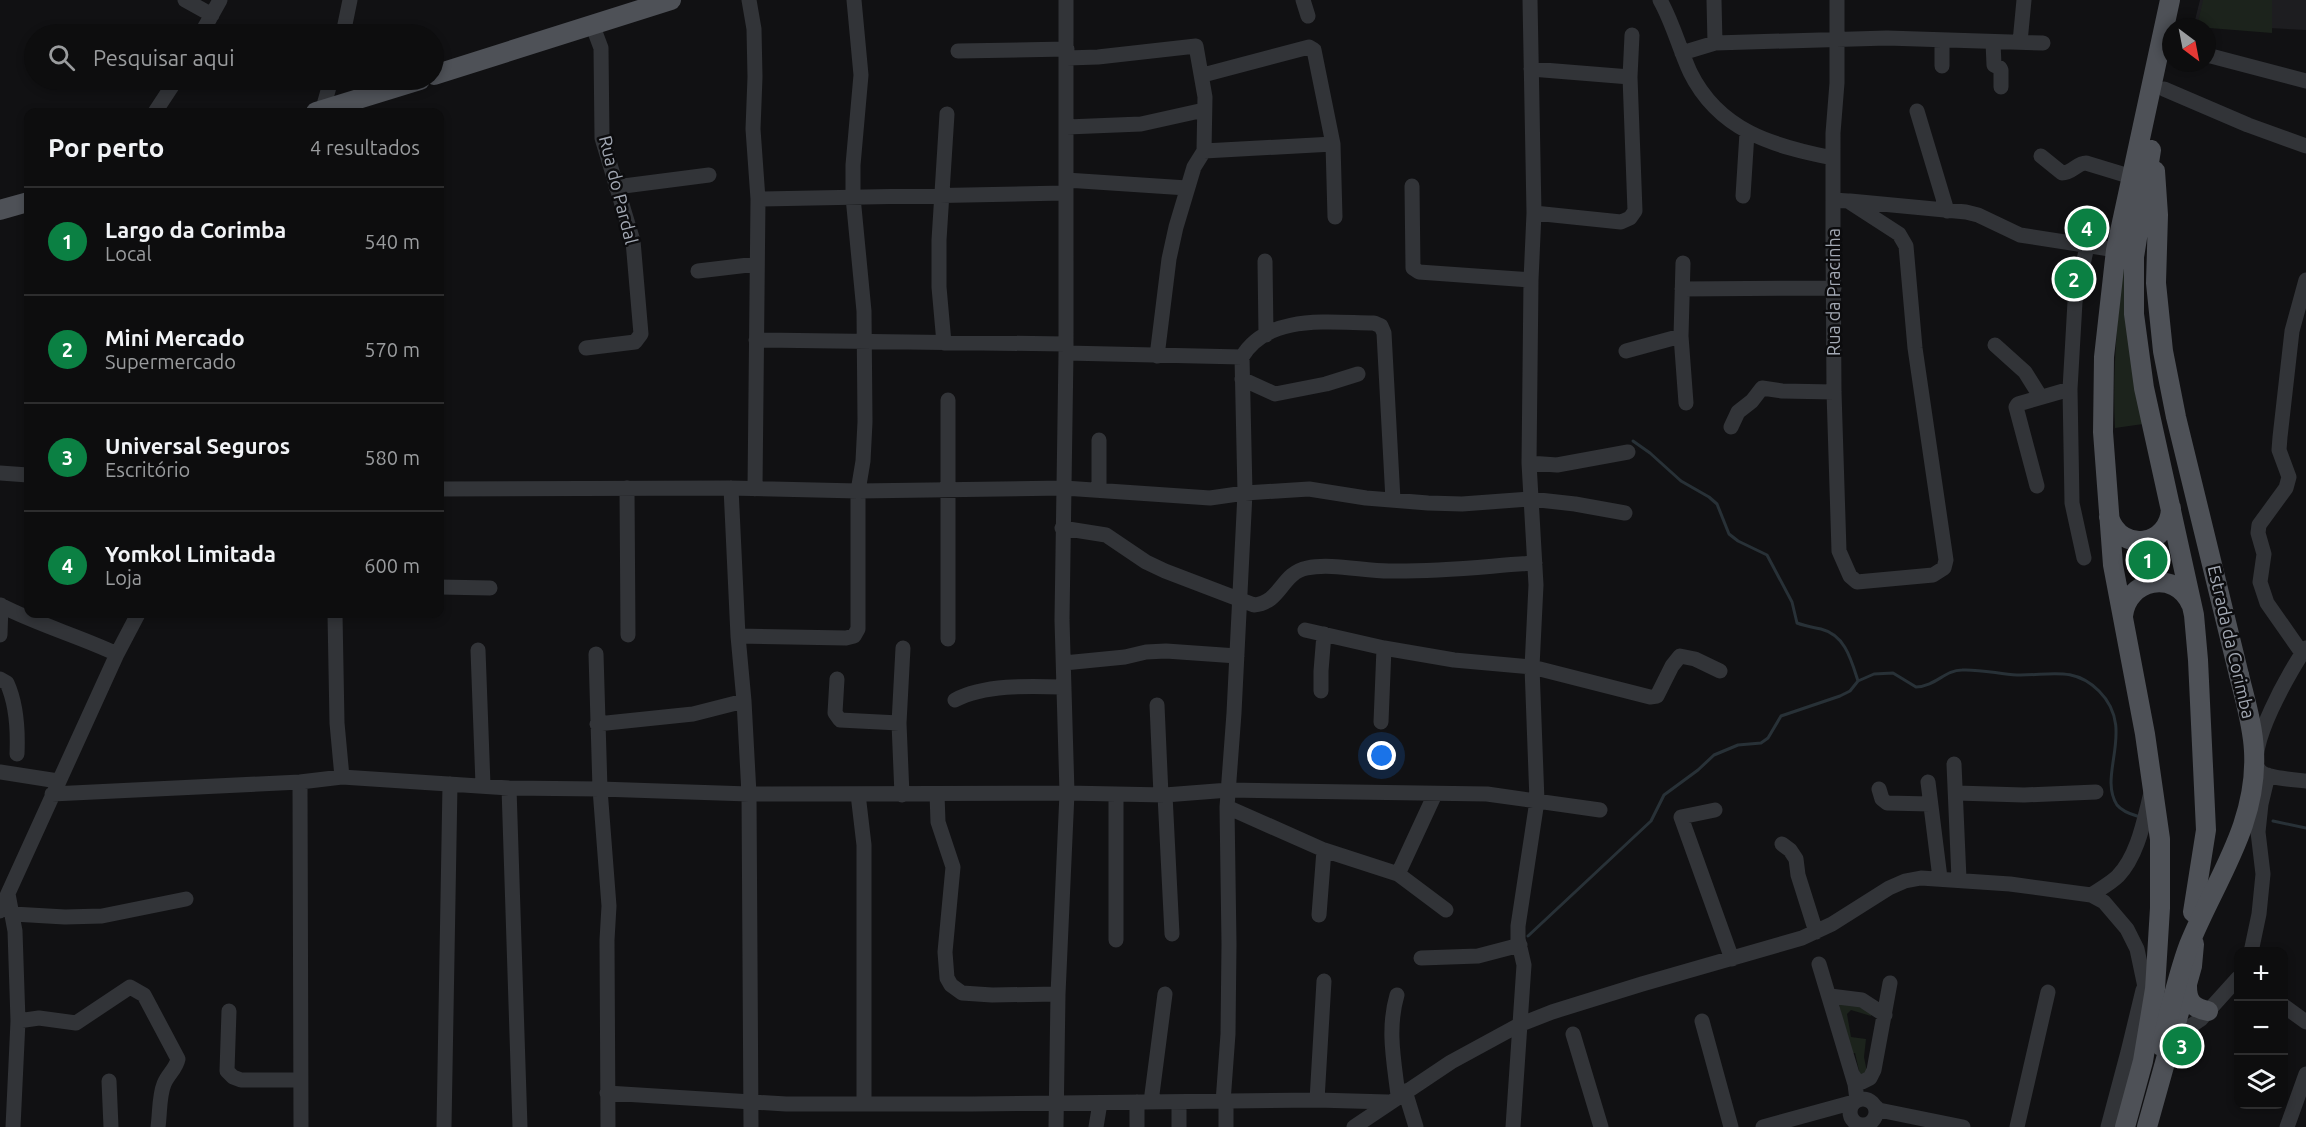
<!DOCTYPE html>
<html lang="pt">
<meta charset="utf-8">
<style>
:root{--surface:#0d0d0e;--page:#161617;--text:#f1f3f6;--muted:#9a9c9e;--line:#2d2d2e;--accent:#0b8043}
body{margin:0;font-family:Ubuntu,sans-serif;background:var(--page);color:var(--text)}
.controls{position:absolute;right:18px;bottom:18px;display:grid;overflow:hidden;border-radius:12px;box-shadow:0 3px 9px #0003}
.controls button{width:54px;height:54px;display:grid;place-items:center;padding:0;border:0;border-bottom:2px solid var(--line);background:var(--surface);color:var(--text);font:30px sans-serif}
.compass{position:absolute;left:2162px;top:18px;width:54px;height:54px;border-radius:50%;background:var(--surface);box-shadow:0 3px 9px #0003;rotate:148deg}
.you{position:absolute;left:1382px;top:756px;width:21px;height:21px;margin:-15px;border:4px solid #fff;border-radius:50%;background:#1a73e8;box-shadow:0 0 0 9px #1a73e833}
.badge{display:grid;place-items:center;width:39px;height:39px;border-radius:50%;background:var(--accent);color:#fff;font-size:20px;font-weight:700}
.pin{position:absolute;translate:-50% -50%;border:3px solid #fff;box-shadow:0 2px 6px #0006}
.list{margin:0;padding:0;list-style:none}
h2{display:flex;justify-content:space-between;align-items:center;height:78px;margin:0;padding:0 24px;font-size:26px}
h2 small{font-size:20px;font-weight:400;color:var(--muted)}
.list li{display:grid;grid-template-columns:39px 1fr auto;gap:18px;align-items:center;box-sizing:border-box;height:108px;padding:0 24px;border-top:2px solid var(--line)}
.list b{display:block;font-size:22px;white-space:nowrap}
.list p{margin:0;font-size:20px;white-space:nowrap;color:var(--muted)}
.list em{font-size:20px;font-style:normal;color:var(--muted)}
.icon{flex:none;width:33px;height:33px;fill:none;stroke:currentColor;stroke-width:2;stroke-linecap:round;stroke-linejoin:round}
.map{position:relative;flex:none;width:2306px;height:1127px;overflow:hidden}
.search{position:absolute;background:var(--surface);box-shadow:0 3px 9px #0003;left:24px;top:24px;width:420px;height:66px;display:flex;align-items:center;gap:15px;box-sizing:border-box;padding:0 21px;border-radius:33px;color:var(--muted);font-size:22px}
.panel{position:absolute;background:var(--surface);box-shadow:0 3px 9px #0003;left:24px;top:108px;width:420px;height:510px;border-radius:12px}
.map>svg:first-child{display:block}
</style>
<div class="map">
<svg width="2306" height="1127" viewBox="0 0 2306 1127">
<rect width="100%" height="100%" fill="#111113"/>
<!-- built -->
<path fill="#1d1d20" d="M2200 0H2306V30L2194 24Z"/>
<!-- green -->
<path fill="#1c231c" d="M2203 0H2272V33L2197 27Z
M2125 252 2143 424 2115 428C2112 369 2118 311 2125 252Z
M1839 1004 1862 1005 1872 1014 1871 1016 1851 1010 1847 1014 1851 1037 1866 1039 1864 1057 1867 1072 1860 1075 1855 1053H1850Z"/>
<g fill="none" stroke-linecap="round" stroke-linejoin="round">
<!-- stream -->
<path stroke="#283137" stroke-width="3" d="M1633 441 1650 453 1681 481 1709 497 1717 504 1729 534 1738 541 1767 555 1792 602 1797 623C1805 626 1812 627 1821 629 1845 635 1851 659 1858 681
M2273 821 2306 828
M1528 936 1651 821 1664 795 1698 770 1714 755 1738 745 1761 743 1768 738 1781 716 1840 696 1850 691 1858 681 1874 674 1893 673 1916 687C1936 686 1945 670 1962 670 1980 669 1999 674 2017 675 2048 676 2073 665 2099 691 2137 729 2097 774 2117 805 2122 811 2130 814 2137 816"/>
<!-- minor -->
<path stroke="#323438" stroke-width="15" d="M185 0 212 15
M749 0 754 29 755 77 753 129 758 199 755 489
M1303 0 1308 16
M1660 0C1673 23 1679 48 1690 72 1719 131 1773 146 1833 158
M1714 0 1715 43
M201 34 220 0
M343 34 350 0
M1942 40V66
M1993 42 1994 65 2000 68 2001 70V87
M2020 42 2024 0
M958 51 1067 49
M1682 53 1715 43 1887 38 2043 43
M2207 55 2306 81
M1067 58 1098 57 1196 46 1205 97 1204 151 1194 167 1176 227 1169 259 1157 356
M1531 69 1630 77
M1203 75 1309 47 1314 50 1333 144 1335 217
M2164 89 2248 125 2306 146
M1917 111 1947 211
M155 112 176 80
M322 112 331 80
M1067 127 1141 124 1204 110
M1204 151 1333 144
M2041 156 2062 173C2072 173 2077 163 2086 163L2132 177
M1066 180 1187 188
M1412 186 1413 268 1419 272 1531 280
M616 187 709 175
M1743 196 1747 133
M758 199 1064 193
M1833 200 1848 201 1899 234 1906 246 1915 348 1946 560 1944 568 1933 575 1857 582 1850 576 1839 551 1834 392 1833 237V133L1837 83V0
M1850 201 1966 212 1978 215 2020 235 2116 250
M1534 213 1621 222 1630 218 1635 211 1630 77 1632 35
M1265 261 1266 335
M1683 263 1681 336 1686 403
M698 271 757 264
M1682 289 1834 288
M756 340 1065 344
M944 343 939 287V240L947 114
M1995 345 2025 372 2040 396
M586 348 635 342 641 334 633 241 602 138 601 48 592 24
M1626 351 1681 336
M1066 353 1242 357
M1242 379 1275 394 1326 384 1358 374
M948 400V639
M1731 427 1738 412 1752 401 1762 388 1782 391 1834 392
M1529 463 1557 465 1628 452
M0 473 28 475
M2037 486 2016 407 2018 404 2070 389
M627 488 628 635
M731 488 738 636 744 701 749 794 751 1127
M440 489 728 488 858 491 1064 488 1210 498 1245 493 1309 489 1366 498 1428 503 1462 504 1530 499 1575 504 1625 513
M1099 490V440
M1062 528 1106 535 1146 562 1165 571 1254 605C1281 603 1281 573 1307 568 1331 563 1364 571 1389 571 1438 572 1487 566 1535 563
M2084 558 2072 503 2070 389 2075 302 2087 246
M440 587 490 588
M0 605C36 624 79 636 117 654
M335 614 337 723 342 777
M1305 630 1384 648 1454 660 1532 667 1650 697 1657 696 1672 666 1680 656 1695 659 1720 671
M0 635 1 605
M738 636 846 638 854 636 858 629V491L863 461 865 422 864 311 853 197V165L861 75 854 0
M2306 648C2293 665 2242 754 2260 771 2266 778 2296 780 2306 781
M478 650 483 785
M2302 653 2267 603 2260 582 2264 554 2258 533 2259 525 2286 488 2289 477 2279 450 2280 437 2292 331 2306 280
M596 654 600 789 609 906 607 940 608 1127
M1064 663 1125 657 1146 652 1166 651 1237 656
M0 679 7 683C17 705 18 731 17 754
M837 679 835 713 840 720 899 723
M1321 691V671L1324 634
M955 700C985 684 1031 686 1064 687
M1157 705 1161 795
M1381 722 1384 648
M597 724 693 714 744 701
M1954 764 1959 879
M0 772 58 781
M300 782 301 1127
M1928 782 1940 878
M509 788 520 1127
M1879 789 1882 799 1887 803 1930 804
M1956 793 2024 795 2096 792
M52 794 300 782 342 777 509 788 600 789 749 794 1067 793 1165 795 1229 790 1487 794 1600 810
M858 794 864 845V1103
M937 794 938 822 953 867 945 952 947 978 951 985 962 993 992 995 1058 994
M902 795 899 723 903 648
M1165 795 1172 934
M1227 807 1324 850 1398 874 1446 910
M1715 810 1681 817 1732 959
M1782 844 1790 850 1796 859 1798 875 1816 932
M1398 874 1435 794
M8 894 15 931 18 1021 13 1127
M2091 895C2100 889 2111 883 2118 876 2138 855 2144 820 2151 793
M0 911 117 654 138 614
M13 914 65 917 102 916 186 899
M1319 915 1324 850
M1116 940V795
M2251 952 2259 914 2263 874 2258 832 2261 804 2268 775
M1421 958 1478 956 1520 945
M1819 964 1855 1084 1857 1100
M1397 995C1387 1029 1394 1061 1398 1095
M1830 996 1862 1000 1885 1015
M2284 1006 2306 1022
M229 1011 227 1071 233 1077 241 1080H300
M18 1021 39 1018 76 1023 130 987 144 995 178 1059C176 1069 168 1074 164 1084 159 1096 160 1113 158 1127
M1702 1021 1731 1127
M1573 1034 1601 1127
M2173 1038 2201 1019 2238 978
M1852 1074 1856 1080 1862 1082 1870 1078 1874 1070 1890 983
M109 1081 111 1127
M1405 1091 1416 1127
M607 1093 786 1104H972L1317 1100 1388 1102
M1850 1112a13 13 0 1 1 26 0a13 13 0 1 1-26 0Z
M1317 1100 1324 981
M1151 1102 1165 994
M1179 1102V1127
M1223 1102 1228 1034 1229 944 1227 807 1234 713 1245 493 1242 357C1268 313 1331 323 1374 323L1381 326 1384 333 1393 500
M1226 1102V1127
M1876 1107 1879 1110 1963 1127
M444 1127 450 784
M1056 1127 1058 994 1067 793 1062 620 1066 353V0
M1096 1127 1100 1103
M1137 1127V1102
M1354 1127 1451 1062 1519 1025 1552 1012 1642 984 1802 938 1832 924 1889 888 1905 881 1921 878 2010 884 2091 895 2104 902 2127 929 2137 949 2149 1006
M1513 1127 1524 965 1518 939V926L1537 801 1532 667 1536 585 1529 463 1531 280 1534 213 1530 0
M1763 1127 1854 1102
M2017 1127 2048 992
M2108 1127 2128 1052 2143 990
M2287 1127 2306 1074"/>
<!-- major -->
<path stroke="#4e5157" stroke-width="20" d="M434 75 671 0
M316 112 420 80
M2151 150 2134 257V314L2144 388 2194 615 2198 660 2206 830 2193 912
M2155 171 2158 215 2156 283 2163 351 2176 417 2239 675
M0 210 28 202
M2109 517C2121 554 2170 546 2171 508
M2123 616C2127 579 2175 569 2191 604
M2187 986C2187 1002 2193 1008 2208 1011
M2125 1127 2143 1061 2155 989 2160 908V839L2145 734 2113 565 2103 432 2104 357 2116 250 2170 0
M2147 1127 2192 966 2194 944"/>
<!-- major-bridge -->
<path stroke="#4e5157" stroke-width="20" d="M2161 1046C2170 1012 2177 977 2189 945 2215 880 2258 825 2254 751 2253 726 2245 700 2239 675"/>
</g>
<g text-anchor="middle" stroke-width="5" stroke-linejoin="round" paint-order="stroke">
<!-- street labels -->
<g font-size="18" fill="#a3a9b4" stroke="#0c0c0e">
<text transform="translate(618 190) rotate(76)" y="6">Rua do Pardal</text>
<text transform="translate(1834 292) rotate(-90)" y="6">Rua da Pracinha</text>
<text transform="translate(2231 642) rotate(77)" y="6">Estrada da Corimba</text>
</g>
</g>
</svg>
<div class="controls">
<button>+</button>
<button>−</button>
<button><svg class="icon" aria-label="layers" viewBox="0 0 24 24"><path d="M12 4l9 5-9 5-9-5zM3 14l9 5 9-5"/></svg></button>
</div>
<svg class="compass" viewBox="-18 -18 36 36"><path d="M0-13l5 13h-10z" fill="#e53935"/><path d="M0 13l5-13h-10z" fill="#9a9c9e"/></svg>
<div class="you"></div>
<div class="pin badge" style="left:2148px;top:560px">1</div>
<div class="pin badge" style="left:2074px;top:279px">2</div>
<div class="pin badge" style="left:2182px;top:1046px">3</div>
<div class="pin badge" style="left:2087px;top:228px">4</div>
<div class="search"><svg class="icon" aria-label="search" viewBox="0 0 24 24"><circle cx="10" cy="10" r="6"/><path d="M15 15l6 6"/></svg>Pesquisar aqui</div>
<section class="panel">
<h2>Por perto<small>4 resultados</small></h2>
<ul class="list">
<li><span class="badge">1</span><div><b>Largo da Corimba</b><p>Local</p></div><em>540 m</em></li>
<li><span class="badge">2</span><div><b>Mini Mercado</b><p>Supermercado</p></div><em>570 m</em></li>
<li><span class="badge">3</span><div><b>Universal Seguros</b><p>Escritório</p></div><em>580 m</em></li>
<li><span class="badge">4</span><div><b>Yomkol Limitada</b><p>Loja</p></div><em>600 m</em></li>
</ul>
</section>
</div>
